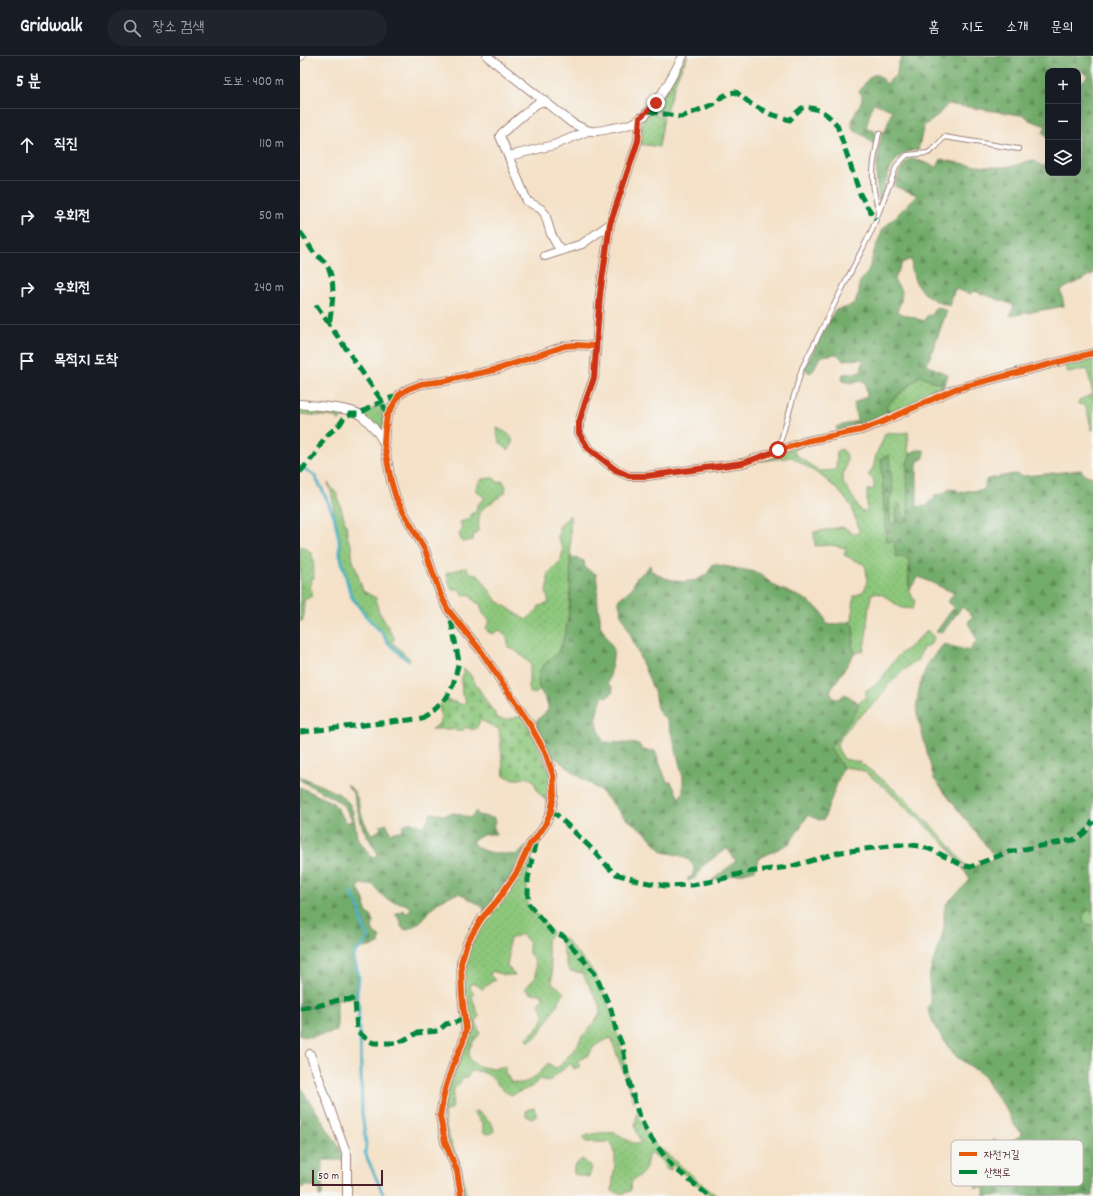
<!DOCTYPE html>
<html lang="ko">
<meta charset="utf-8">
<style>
:root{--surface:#171b24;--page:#20242c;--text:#f1f3f6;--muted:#9ea1a6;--line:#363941}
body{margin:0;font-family:Dekko,"Poor Story",sans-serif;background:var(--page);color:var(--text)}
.controls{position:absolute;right:12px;top:12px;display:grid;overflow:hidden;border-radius:8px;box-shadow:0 4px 16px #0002}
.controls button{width:36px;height:36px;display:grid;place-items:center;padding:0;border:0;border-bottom:1px solid var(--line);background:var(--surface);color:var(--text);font:20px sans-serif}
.scale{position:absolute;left:12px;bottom:10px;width:71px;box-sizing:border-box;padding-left:4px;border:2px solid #4a1f2b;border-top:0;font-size:11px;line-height:14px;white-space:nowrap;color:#4a1f2b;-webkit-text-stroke:3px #f6f6f2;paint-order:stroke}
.stop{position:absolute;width:12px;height:12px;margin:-9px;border:3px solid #c8321e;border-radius:50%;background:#fff}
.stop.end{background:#c8321e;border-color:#fff;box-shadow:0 1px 4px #0008}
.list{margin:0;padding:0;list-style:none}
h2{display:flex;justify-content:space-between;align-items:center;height:52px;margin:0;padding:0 16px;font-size:17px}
h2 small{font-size:13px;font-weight:400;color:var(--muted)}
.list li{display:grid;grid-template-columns:26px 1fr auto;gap:12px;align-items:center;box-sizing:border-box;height:72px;padding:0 16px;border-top:1px solid var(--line)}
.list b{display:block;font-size:15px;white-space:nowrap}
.list em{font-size:13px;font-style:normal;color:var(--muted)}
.icon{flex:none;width:22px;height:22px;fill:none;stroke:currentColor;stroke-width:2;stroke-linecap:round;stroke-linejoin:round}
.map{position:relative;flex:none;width:793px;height:1140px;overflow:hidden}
header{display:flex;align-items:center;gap:24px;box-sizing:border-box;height:56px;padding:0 20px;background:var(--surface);border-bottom:1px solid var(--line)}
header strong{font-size:19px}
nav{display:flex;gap:22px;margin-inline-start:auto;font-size:14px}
.search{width:280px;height:36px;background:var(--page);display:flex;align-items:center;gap:10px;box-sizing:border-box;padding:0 14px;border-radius:22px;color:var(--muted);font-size:15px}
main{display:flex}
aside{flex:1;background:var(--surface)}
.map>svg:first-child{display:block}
</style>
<header>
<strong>Gridwalk</strong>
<div class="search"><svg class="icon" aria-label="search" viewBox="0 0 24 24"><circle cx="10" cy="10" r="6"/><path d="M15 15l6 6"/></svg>장소 검색</div>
<nav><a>홈</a><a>지도</a><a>소개</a><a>문의</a></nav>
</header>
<main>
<aside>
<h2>5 분<small>도보 · 400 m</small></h2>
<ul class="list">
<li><svg class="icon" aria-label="ahead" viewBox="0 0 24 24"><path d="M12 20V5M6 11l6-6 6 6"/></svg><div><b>직진</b></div><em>110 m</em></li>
<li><svg class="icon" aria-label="right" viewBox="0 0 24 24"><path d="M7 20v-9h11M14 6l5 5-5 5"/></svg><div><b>우회전</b></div><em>50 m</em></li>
<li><svg class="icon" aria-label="right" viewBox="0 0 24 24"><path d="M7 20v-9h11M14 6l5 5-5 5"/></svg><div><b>우회전</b></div><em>240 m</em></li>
<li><svg class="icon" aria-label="arrive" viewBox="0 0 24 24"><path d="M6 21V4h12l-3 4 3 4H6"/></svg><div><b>목적지 도착</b></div></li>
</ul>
</aside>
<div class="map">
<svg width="793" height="1140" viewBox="0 0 793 1140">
<defs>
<pattern id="grass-dots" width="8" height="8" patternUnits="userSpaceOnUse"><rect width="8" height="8" fill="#8dc77b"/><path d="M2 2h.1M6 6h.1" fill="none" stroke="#7baa6a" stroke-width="1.8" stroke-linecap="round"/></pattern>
<pattern id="forest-firs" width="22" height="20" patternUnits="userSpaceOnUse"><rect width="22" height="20" fill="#72ac6b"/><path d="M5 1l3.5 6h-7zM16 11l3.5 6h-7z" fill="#608b58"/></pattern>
<pattern id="cemetery-stones" width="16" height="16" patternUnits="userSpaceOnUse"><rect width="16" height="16" fill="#8dc77b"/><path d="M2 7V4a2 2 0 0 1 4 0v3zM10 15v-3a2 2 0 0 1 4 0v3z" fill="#7baa6a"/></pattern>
</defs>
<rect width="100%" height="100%" fill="#f6f6f2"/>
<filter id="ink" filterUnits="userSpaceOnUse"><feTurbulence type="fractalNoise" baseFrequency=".025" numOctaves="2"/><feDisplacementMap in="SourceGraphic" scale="8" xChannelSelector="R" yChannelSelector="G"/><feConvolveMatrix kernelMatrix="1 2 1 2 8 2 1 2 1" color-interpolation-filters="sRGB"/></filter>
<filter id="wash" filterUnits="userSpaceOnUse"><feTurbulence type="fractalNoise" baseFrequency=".012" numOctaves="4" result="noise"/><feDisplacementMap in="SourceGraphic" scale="16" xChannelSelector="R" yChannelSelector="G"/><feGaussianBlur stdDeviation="0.9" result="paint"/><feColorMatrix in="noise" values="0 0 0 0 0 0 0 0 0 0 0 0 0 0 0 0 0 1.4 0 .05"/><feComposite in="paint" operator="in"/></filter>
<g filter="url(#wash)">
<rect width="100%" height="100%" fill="#f4e1c7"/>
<!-- grass -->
<path fill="url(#grass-dots)" stroke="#6c7353" d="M386 0H388L378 19 365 58 352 54Z
M350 57 364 61 359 91 339 88 343 63Z
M793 300V374H792L786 352 784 349 778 348 779 344 793 338 787 313 768 317 764 307Z
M621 319 644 330 643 333 594 359 586 350Z
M80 349 84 362 82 379 62 358Z
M0 351 42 356 48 358 42 361 39 365 38 363 36 361 0 358Z
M197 372C205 376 212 378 213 387L209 394C197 387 198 384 197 372Z
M589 376 596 378 608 376C609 383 607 388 608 395L611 397 607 408 608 463 605 465 601 449 594 469 590 467 589 445 593 435 581 402 586 485H594L609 502C609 511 607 527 610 535 612 542 618 545 612 553 609 552 605 553 602 552 592 547 584 536 572 537 566 556 569 576 563 595L555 597 552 590 554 579 552 565 554 540C556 539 561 537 563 535 569 529 567 516 565 509L544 499 546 492 531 489 515 490 514 476 542 471 555 478 559 477 558 469 553 457 552 451 539 435 524 422 492 401 461 405 506 387 494 395 495 398 519 415 536 414 537 395 541 393C554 400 542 415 542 426L548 433 561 456 567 455V434L574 433V424L568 419C576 411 573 406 577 396 580 390 583 385 585 378Z
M194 422 197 426 203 425 206 431 205 437 182 453 179 461 178 475 174 478 173 484 162 486 159 478 162 473 160 466 170 463 172 457 176 456 177 449 185 442 176 435V431L182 423Z
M28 427 37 438 46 469 48 483 52 490V501L63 535 76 542 78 554 95 583 91 585 108 601 110 605 88 586 83 578 66 560 51 540 41 499 40 483 34 457 32 439Z
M270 459C270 492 275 569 258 596 254 602 248 606 242 610L239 629 240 634 235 638 229 636V618L231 608 216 595 208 591 207 581 199 574 193 578 188 576 186 572 190 565 183 558 180 548 174 545 170 538 162 539 160 533H151L146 517 166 511 170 517 178 518 196 544 226 564 237 555 239 550 249 547 246 536 248 526V517L261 504 263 493 258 483 259 471Z
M0 490C17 495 13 507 14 522L11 523 10 532 12 535V540L4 544 3 564 0 566Z
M627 574 634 581 630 589 622 593 619 603 613 606 588 629 578 644 550 669 537 687 538 693 544 703 559 706 577 719 602 740 645 784 665 809 659 807 648 791 584 731 565 716 558 713 543 711 530 692 555 657 559 647 566 640V634C582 629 587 611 598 600 603 595 608 593 613 588 618 584 622 579 627 574Z
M234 788 227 823V847L252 876 251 880 247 883V889L252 916V928L258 931 264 937C256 949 240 982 229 986L227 982C237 972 251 963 239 948L243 943 242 938 230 937 225 933 236 921C235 912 237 904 229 898V886L221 878 210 883 208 890 209 898 207 910 215 919H204L192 915 190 919 195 924C190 926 187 930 182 933L177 929 171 927 170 933 174 937 172 941 179 960 176 965 180 978C175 983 169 989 169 997 168 1013 195 1014 205 1010V1016L211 1026C227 1031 238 1019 248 1007L255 1012 259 1011 277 990 282 980 287 976 300 957 301 951 282 917 270 915 267 910 262 889 256 878C265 881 270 889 276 896 282 903 289 909 294 917 317 957 322 1004 335 1048L311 982C303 985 292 989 290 998L277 1005 281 1010 274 1013 271 1008 268 1009 248 1026 240 1023 231 1031 212 1039C201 1036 196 1024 187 1018 182 1015 176 1015 171 1015L167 1021 163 1022 160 1027 154 1032 152 1050 150 1055 145 1054C142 1073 154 1089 159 1106 163 1117 164 1129 166 1140H164L145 1077 143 1049 166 985 162 919 169 888Z
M234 1052 237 1060 232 1062 226 1060V1054Z
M177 1055C184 1060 194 1066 194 1076 190 1079 188 1078 183 1076V1068L173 1056Z
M337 1057 350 1082 372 1110 371 1114H367C362 1106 360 1101 350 1097 346 1102 348 1109 344 1115 336 1126 332 1118 330 1135 324 1138 318 1138 312 1135 312 1121 320 1097 310 1086H286L284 1084V1081C289 1077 308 1076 315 1077 324 1080 331 1090 341 1087L335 1071Z
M359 1091 395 1122 417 1140H411L373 1109Z
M282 1103 292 1111 289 1121 274 1118V1110Z"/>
<!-- forest -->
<path fill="url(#forest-firs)" stroke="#5e664b" d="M602 0H793V218L761 234 764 250 710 260 714 249 674 235 670 238 655 233 649 250C624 241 612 232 611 203L602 207 594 224 602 235 601 245 597 256 624 265 627 260 634 257 633 254 636 251 647 255 627 309 648 319 644 330 620 319 586 350 594 359 581 365 538 376 536 371 557 365 554 347 567 340 565 325 551 327 543 325 542 322 543 318 561 316 563 303 543 304 537 298C519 300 521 299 513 315L509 317 504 312 535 254 548 251 555 246 559 236V227L568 216 574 195 583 173 617 139 594 130C596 123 604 104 611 103 617 103 630 109 637 111L641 103C665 109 687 113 712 110 719 109 726 105 733 104L742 110 748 109V117H778V29L788 20 776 11 771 15H748V87L747 81 743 77 746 70 729 64 726 60 648 48 633 64 624 69 618 94C590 96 588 123 579 145 574 118 577 101 582 75L585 76 592 54 573 47 566 72 575 75 574 89 566 81 553 74C548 59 563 52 562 39L559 36C568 24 574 8 586 28L597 18 598 7 601 4Z
M617 394H624V402L618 405 617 409V451L628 450 630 445 634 444 635 439 643 438 649 433 657 434 659 437 667 435 683 434 685 431V426L687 423 714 418 722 420 735 419 781 414 784 418 793 421V764C787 773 783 779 773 783L708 795 695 801 634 723 617 658C616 641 620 624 628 608 632 601 639 594 644 588L669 595 677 584 668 566 673 560 662 551 642 577 636 576 654 551 648 546 654 537 619 521 609 534V502L596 501 594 485H586L581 402 589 399 593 435 589 445 590 467 594 469 597 462V447L601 449 605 465 608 463 607 408 611 397Z
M270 500 284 505 285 512 296 518C298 529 297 539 298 550 299 557 301 563 300 569L314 594 311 616 308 627 312 631 313 636 308 641 303 640C293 663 296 664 303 686L339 688 342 694 355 695 367 726H371L379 742 383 736V722L373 682 366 662 361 659 357 652 354 635 323 561 321 559 320 550 318 544 332 532 337 521 345 515 350 509 351 515 354 516 365 522 382 526 397 524 407 518 413 508 456 516 477 531 505 543 522 556 527 568 532 569 552 565 554 579 552 590 555 597 530 635 533 642 539 643 545 638 559 647 555 657 530 692 543 711 524 763 519 764 508 759 490 787 458 803 455 814 411 825 436 805 427 792 400 812V816L395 822 388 825 387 823 393 819 394 811 389 804 379 799 363 796 345 776 324 761 301 735 280 721 254 701H250L237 675 236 665 248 654C249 640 234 636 239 617 242 607 254 603 259 594 273 566 270 531 270 500Z
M0 720 39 738 49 747 53 756 57 781 72 802 78 798 63 773 53 737 46 728C60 737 58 751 64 765 66 770 69 774 72 779L81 773 80 770 86 767 91 777 103 774V769L111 766 124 771 131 757 143 759 155 757 170 762 176 755 178 759 194 762 196 766 193 768 196 778H185L172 785C177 798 201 797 213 799L217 798 227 789 208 826 184 858V852C176 847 169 842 159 837 151 840 142 842 136 848 125 859 122 869 105 874L101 871V865L95 858 103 854 106 857 111 853C105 845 97 848 89 844 82 841 77 833 72 828L67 829 61 828 58 832 64 844 66 855 72 861 73 867 72 872 75 878 80 881 79 888 74 890 62 892 69 882 60 854 50 833 59 855 67 882 61 891 55 896 54 903 58 920 56 942 39 943 17 950 0 951V731L33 747 47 767 52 764 45 751 38 745 0 724Z
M793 768V856L788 854V869H793V1140H684V1131L676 1132 672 1114 666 1113V1099L675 1098 694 1083 701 1090 722 1079 713 1067 705 1051 690 1032 684 1021 680 1017 657 1001 649 992 635 971 627 951 631 948C630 938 628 926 630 917 633 901 641 888 644 872 645 863 642 856 647 847L670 824 662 811 670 812 678 809 708 797 774 785C783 781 788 776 793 768Z
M37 945V975L11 981 0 980V952L17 951Z
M0 1030 43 1097 46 1104H23L22 1140H19V1134C14 1129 6 1129 0 1132Z"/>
<!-- cemetery -->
<path fill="url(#cemetery-stones)" stroke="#6c7353" d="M164 613 169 617 190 651 193 654 198 663C207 664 214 663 222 659L228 668 251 719 250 751C244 741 236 737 234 725L226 720C219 726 212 722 204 720L199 673 180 664C177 673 175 676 166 671 162 676 158 677 153 673H132C144 666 141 661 139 649L145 643 164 649 166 644 162 639 161 626Z
M788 854 793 856V869H788L784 866 783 860Z"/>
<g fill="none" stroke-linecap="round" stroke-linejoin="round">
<!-- stream -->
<path stroke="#48b2c6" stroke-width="3" d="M0 410 14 419 22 433 34 460 39 484 40 499 51 540 66 560 83 578 87 586 107 604
M51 835 60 854 63 871 66 876 68 882 62 891 55 896 54 903 59 920 57 939 59 952 58 968 60 976 62 1057 66 1088 65 1097 84 1140"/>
</g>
</g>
<g filter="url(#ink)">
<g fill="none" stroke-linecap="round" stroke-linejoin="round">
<defs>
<path id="service" d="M579 77C573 107 569 125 579 155
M478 394 502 312 572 174 597 109 607 99 628 97 636 91 644 81 719 93"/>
<path id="minor" d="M0 0H1
M187 0 272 67C291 77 292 77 313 72 320 71 330 69 337 65 355 55 373 19 383 0
M244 44 235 49 202 77 200 80 227 145 241 153 245 158 251 178 257 189 262 194
M340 62 338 85 310 168 300 238 294 322 285 347 279 367V377L288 392 316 414 329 420H347L443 407 507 385 561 374 582 366 655 333 793 297
M209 100 254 89 288 75
M245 200 282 188 310 168
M0 348C14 350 48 351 59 358 69 365 79 377 84 387
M10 998 47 1099V1140
M161 1140 157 1115 145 1086 140 1060 145 1033 153 1009 163 986 166 973 162 939 161 907 167 887 174 875 182 862 197 845 217 816 230 788 236 782 245 769 251 755 254 739 253 719 245 696 229 667 181 595 148 554 140 537 125 494 104 457 96 442 91 425 84 387 85 374 87 360 99 339 108 333 121 328 145 325 198 313 265 290 275 289 296 290"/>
</defs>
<!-- service casing -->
<use href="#service" stroke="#9f8079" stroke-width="6"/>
<!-- minor casing -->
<use href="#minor" stroke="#9f8079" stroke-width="10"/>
<!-- service -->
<use href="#service" stroke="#fff" stroke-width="4"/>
<!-- minor -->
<use href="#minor" stroke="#fff" stroke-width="8"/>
<!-- quiet -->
<path stroke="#00873e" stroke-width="5" stroke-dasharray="10 5" stroke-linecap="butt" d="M348 55 381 61 414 48 423 40 430 37 436 36 451 48 470 58 490 64 495 58 502 52C517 50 528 58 537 69L560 138 566 149 576 163
M0 176C5 182 8 188 12 194 15 199 20 201 24 205 38 222 32 249 29 269
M16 249 82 345 87 360
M0 416 14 400 25 381 40 368 44 362 50 358H58L82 345 99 339
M0 676 109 664 122 662 130 657 147 641 153 629 159 606 150 559
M251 755 257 759 294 795 310 813 316 818 339 825 365 830 392 829 418 824 447 816 489 811 541 796 598 789H611L620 790 632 794 662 809 670 811 708 796 773 784C783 780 788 774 793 765
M235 788 228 823V847L252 876 263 880 294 916 311 953 316 974 323 991 327 1018 338 1057 345 1072 351 1082 372 1110 409 1140
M0 952 17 950 39 944 55 943 57 975 69 985 74 987H98L117 977 138 975 146 968 157 966 165 961"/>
<defs>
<path id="cycleway" d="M340 62 338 85 310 168 300 238 294 322 285 347 279 367V377L288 392 316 414 329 420H347L443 407 507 385 561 374 582 366 655 333 793 297
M161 1140 157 1115 145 1086 140 1060 145 1033 153 1009 163 986 166 973 162 939 161 907 167 887 174 875 182 862 197 845 217 816 230 788 236 782 245 769 251 755 254 739 253 719 245 696 229 667 181 595 148 554 140 537 125 494 104 457 96 442 91 425 84 387 85 374 87 360 99 339 108 333 121 328 145 325 198 313 265 290 275 289 296 290"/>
</defs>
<!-- cycleway casing -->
<use href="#cycleway" stroke="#f6f6f2" stroke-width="8"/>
<!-- cycleway -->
<use href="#cycleway" stroke="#e8590c" stroke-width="6"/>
</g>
</g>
<g fill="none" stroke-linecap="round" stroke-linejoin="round" filter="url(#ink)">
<!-- route -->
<path stroke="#c8321e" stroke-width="5" d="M356 47 340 62 338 85 310 168 300 238 294 322 285 347 279 367V377L288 392 316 414 329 420H347L443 407 478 394"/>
</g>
<!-- legend -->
<rect x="651" y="1084" width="132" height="46" rx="6" fill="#f6f6f2" stroke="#c2b6b6" stroke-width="1"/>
<rect x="659" y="1096" width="18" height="4" fill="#e8590c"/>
<rect x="659" y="1114" width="18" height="4" fill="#00873e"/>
<g font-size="11" fill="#4a1f2b">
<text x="684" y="1102">자전거길</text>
<text x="684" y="1120">산책로</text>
</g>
</svg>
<div class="controls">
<button>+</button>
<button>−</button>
<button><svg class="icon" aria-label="layers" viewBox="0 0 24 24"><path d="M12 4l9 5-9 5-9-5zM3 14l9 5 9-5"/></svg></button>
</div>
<div class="scale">50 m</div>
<div class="stop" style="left:478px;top:394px"></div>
<div class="stop end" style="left:356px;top:47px"></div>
</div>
</main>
